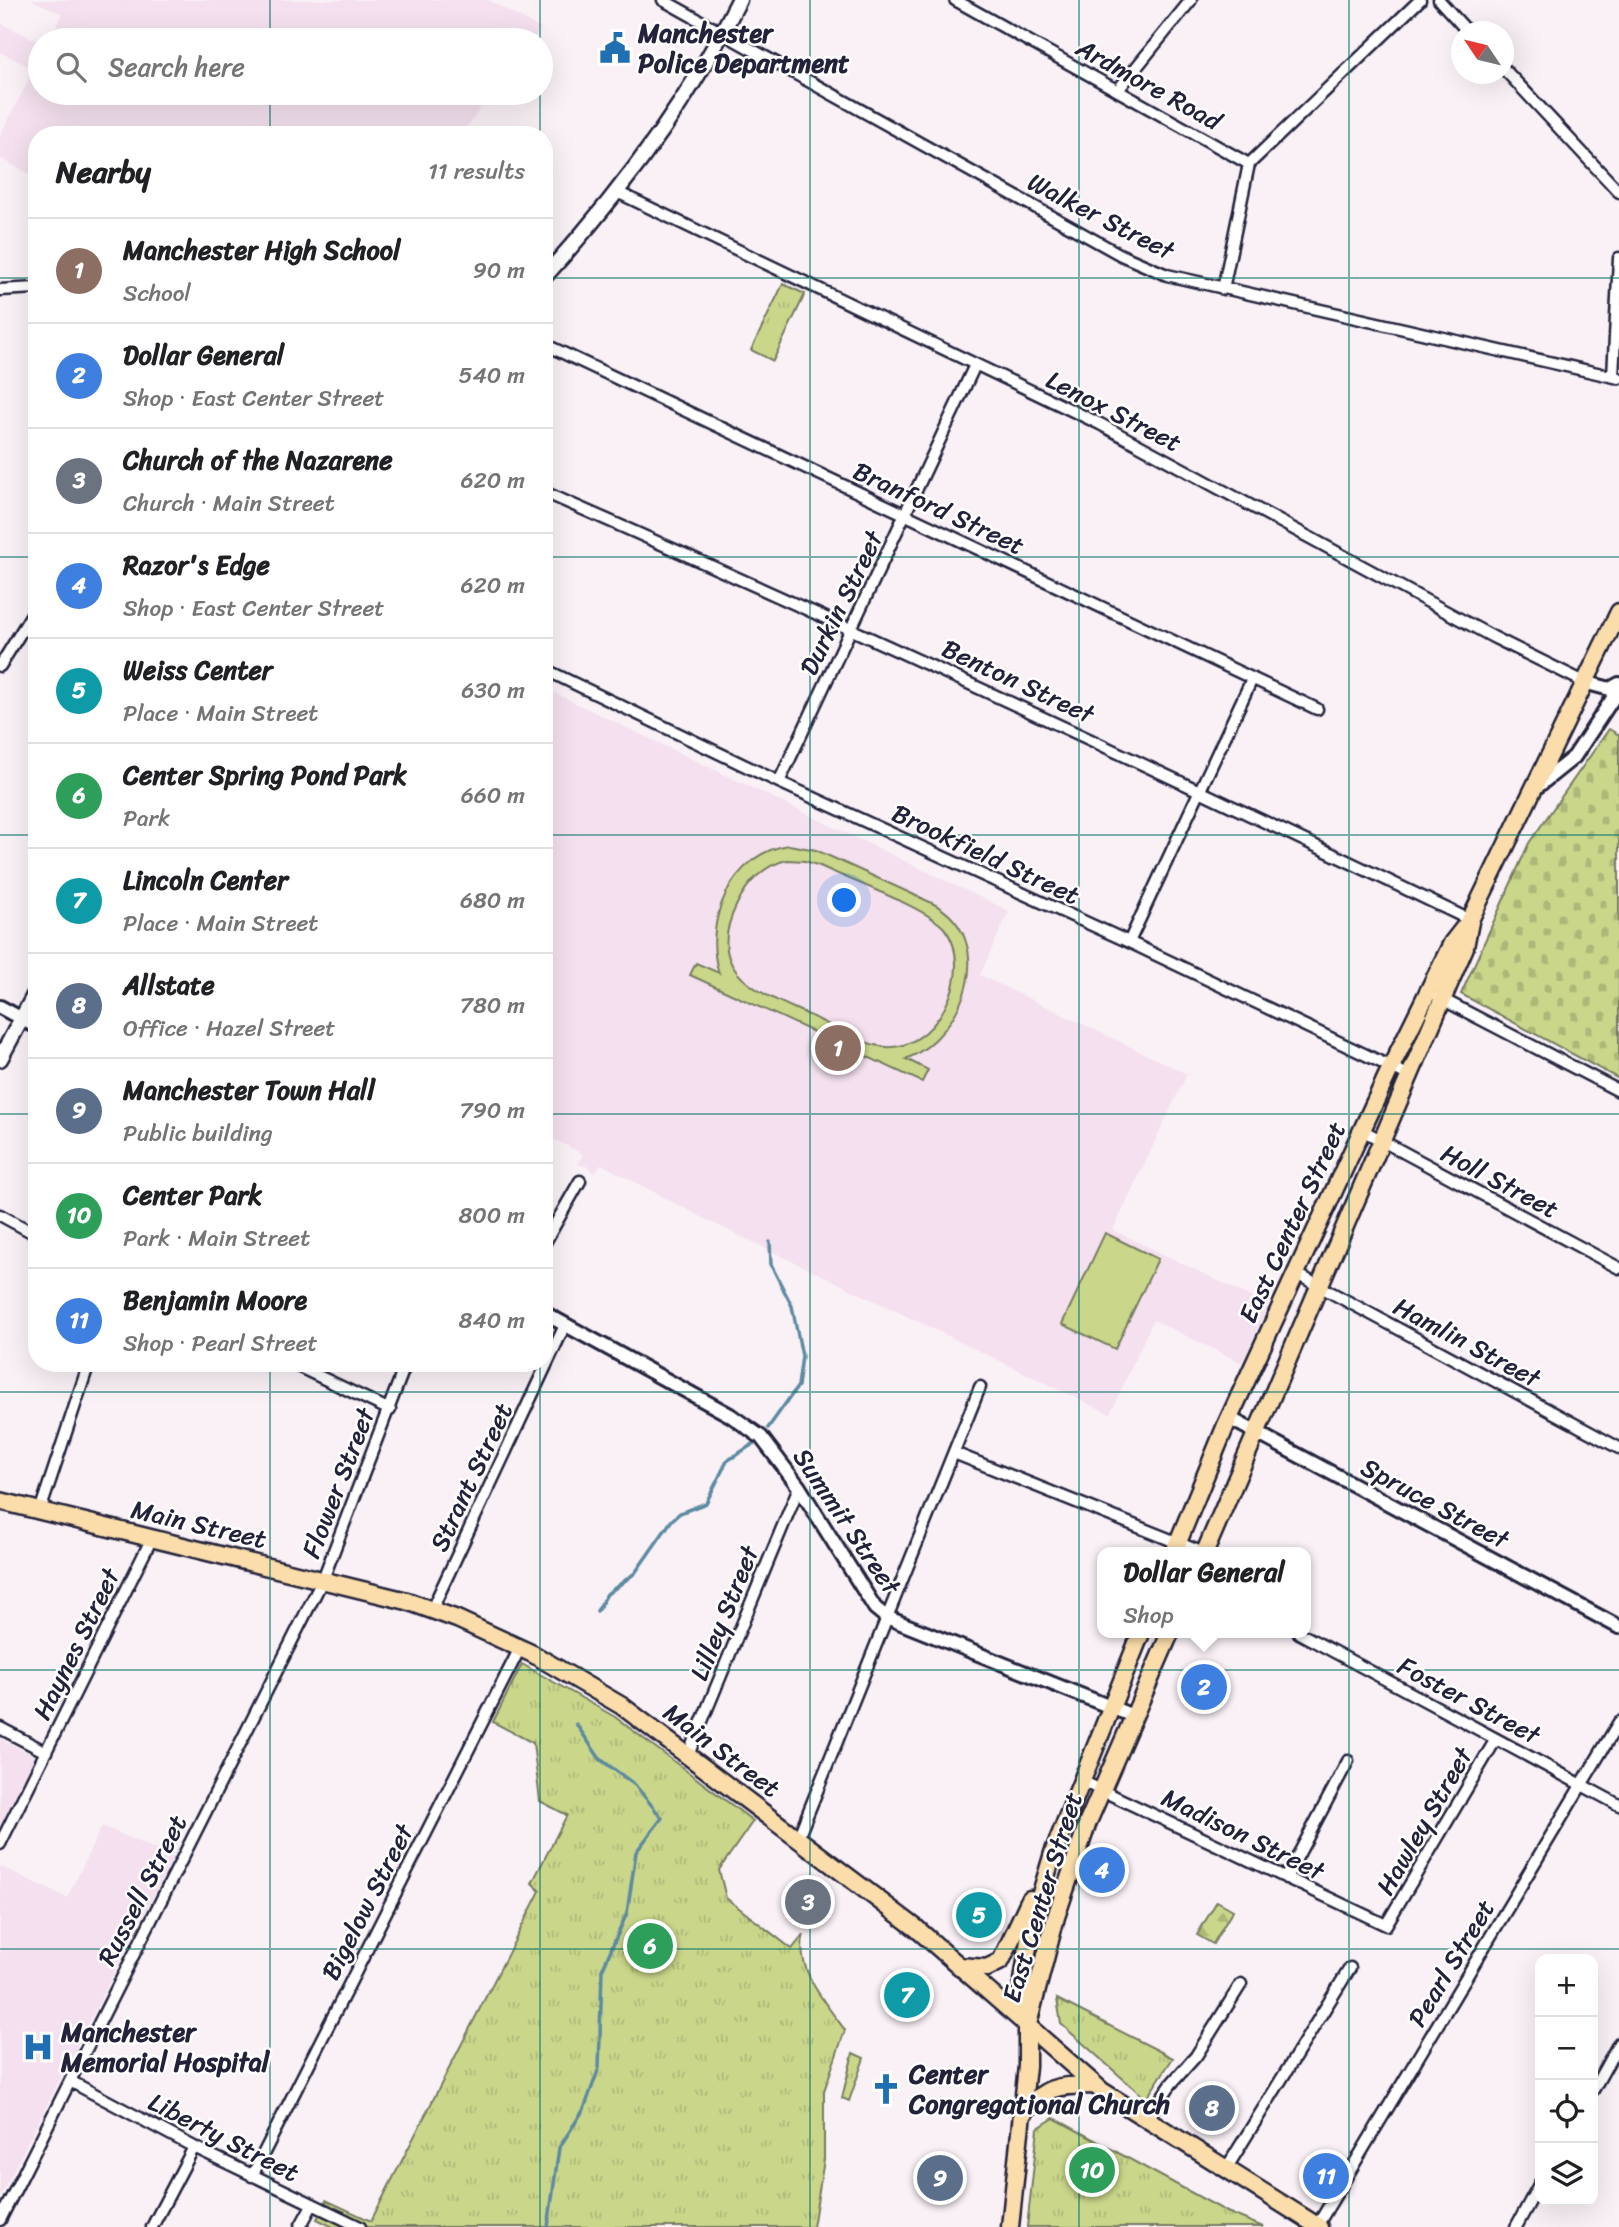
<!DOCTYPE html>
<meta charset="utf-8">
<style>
:root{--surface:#fff;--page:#f2f2f2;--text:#202124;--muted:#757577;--line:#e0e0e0;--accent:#1f6fb2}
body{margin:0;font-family:Sriracha,sans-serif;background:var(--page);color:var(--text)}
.controls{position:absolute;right:21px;bottom:21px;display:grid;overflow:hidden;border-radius:14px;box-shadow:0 7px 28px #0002}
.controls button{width:63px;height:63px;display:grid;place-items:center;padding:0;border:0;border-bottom:2px solid var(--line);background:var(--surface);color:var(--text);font:35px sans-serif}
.compass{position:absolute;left:1451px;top:21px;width:63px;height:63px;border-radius:50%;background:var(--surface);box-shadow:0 7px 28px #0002;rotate:305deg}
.you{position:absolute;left:845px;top:901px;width:24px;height:24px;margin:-18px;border:5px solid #fff;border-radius:50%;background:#1a73e8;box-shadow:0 0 0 10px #1a73e833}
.badge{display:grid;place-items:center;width:46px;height:46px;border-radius:50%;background:var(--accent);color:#fff;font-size:23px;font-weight:700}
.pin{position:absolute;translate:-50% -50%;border:4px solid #fff;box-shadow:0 2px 7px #0006}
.popup{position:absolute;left:1097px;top:1547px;width:214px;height:91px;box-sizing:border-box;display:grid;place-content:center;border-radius:14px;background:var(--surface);filter:drop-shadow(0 2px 5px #0005);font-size:23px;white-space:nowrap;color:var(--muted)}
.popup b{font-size:26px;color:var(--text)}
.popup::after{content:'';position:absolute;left:50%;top:100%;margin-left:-14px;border:14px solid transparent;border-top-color:var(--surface)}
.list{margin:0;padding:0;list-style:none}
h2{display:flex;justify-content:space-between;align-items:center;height:91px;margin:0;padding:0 28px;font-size:30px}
h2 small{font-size:23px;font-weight:400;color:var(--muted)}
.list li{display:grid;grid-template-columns:46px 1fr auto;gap:21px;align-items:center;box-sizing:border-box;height:105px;padding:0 28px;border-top:2px solid var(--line)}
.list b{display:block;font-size:26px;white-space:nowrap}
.list p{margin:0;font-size:23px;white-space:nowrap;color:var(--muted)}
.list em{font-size:23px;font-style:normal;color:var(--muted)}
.icon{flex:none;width:38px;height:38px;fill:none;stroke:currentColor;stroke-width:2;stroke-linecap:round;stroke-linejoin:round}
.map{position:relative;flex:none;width:1619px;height:2227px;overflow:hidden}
.search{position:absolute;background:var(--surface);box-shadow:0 7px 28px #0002;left:28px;top:28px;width:525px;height:77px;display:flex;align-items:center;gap:18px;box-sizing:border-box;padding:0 24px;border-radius:38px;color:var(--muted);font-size:26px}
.panel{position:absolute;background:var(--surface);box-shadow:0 7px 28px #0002;left:28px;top:126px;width:525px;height:1246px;border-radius:28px}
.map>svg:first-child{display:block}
</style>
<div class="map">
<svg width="1619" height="2227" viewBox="0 0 1619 2227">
<defs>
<pattern id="grass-tufts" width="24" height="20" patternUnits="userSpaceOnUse" patternTransform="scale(1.75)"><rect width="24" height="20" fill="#cad78a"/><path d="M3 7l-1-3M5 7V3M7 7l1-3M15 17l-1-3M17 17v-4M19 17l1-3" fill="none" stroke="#adb878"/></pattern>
<pattern id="forest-firs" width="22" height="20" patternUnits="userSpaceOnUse" patternTransform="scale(1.75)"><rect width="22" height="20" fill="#cad78a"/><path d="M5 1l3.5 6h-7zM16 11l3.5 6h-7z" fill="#adb878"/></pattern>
<pattern id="cemetery-stones" width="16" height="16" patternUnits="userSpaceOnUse" patternTransform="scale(1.75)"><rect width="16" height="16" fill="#cad78a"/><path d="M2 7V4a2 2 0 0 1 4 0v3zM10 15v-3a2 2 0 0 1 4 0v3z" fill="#adb878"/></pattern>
</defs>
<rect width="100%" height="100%" fill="#faf1f7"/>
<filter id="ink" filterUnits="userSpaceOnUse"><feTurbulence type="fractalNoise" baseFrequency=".0143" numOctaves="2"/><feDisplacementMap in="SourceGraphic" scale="14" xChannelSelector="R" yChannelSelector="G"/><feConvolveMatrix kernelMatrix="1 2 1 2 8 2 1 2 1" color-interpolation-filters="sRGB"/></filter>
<g filter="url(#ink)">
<!-- built -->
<path fill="#f4e0ee" d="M32 0H488L541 29 532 40H49L62 14Z
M0 23 40 42V93H492L461 135H37V178L0 158V136L34 69 0 52Z
M544 688 1009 911 980 975 1187 1074 1113 1230 1268 1305 1242 1363 1153 1320 1110 1414 707 1220 601 1164 595 1174 588 1167 578 1164 583 1154 544 1134Z
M0 1739 35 1756 0 1827Z
M102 1826 173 1857 0 2197V1866L67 1898Z"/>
<!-- grass -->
<path fill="url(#grass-tufts)" stroke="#767c62" stroke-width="2" d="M783 284 805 294 773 361 751 350Z
M522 1664 615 1717 753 1821 719 1870 726 1898 792 1949 804 1934C794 1968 826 2004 845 2030L824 2091V2160L813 2227H333L317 2219 326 2200 371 2221 540 1891 532 1883 567 1815 540 1801 533 1743 493 1722Z
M1057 1999 1173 2058 1146 2099 1061 2024Z
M853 2053 864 2058 849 2101 842 2098Z
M1054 2118 1227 2212 1263 2227H1027L1038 2128Z"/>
<!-- forest -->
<path fill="url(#forest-firs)" stroke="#767c62" stroke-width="2" d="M1217 1901 1233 1910 1213 1944 1197 1935Z"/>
<!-- cemetery -->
<path fill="url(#cemetery-stones)" stroke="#767c62" stroke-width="2" d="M1609 729 1619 735V1079L1461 994 1529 843Z"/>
<!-- pitch -->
<path fill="#cad78a" stroke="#767c62" stroke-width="2" fill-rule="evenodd" d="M789 845 816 850 932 903C1000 938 965 1035 906 1059L928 1070 922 1082 690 975 696 963 719 973C702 922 732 853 789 845ZM787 860 805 861 820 866C849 880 925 907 944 928 978 969 935 1058 879 1046 856 1041 833 1026 811 1016 759 992 702 974 737 904 747 883 764 865 787 860Z
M1105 1233 1158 1259 1115 1349 1062 1324Z"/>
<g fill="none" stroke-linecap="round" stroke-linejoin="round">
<!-- stream -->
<path stroke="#5d8aa1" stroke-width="3.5" d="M768 1428 798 1386 802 1356 792 1306 771 1265 770 1242
M597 1611 607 1594 635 1573 672 1520 680 1513 706 1503 727 1461 753 1444
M548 2227 559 2148 584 2109 599 2068 602 1970 627 1913 636 1852 662 1818 635 1785 600 1759 576 1724"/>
<defs>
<path id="minor" d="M663 0 1121 255 1167 275 1619 378
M955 0 1249 164
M1439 0 1468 32
M1504 69 1619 192
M1118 90 1191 0
M617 192 1100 424 1493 637 1584 682
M1223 289 1249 164 1420 0
M0 290 37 288
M544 344 1317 709
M1613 376 1619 258
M544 492C856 629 1163 772 1470 920
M0 666 37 606
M544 669 779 782 1129 942 1410 1076
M779 782 975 365
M1129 942 1252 679
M1438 997 1619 1091
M1362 1130 1619 1268
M0 1215 37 1235
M544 1244 580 1181
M1295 1273 1619 1448
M291 1363 390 1410
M954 1453 1201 1552
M40 1511 89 1363
M432 1609 565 1325
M1299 1633 1619 1805
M0 1728 46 1752
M688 1755 799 1487
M1082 1781 1386 1925 1496 1739
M798 1838 980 1387
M0 1844 152 1538
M1286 1878 1348 1761
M70 2081 194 2147 360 2227
M1593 2090 1619 2043
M1146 2120 1171 2084 1196 2056 1241 1984
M1226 2169 1350 1968
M252 2176 520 1648
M0 2220 323 1579 406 1363
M1317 2226 1619 1722
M152 2227 194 2147
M300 2227 312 2205
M1516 2227 1540 2183"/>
<path id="tertiary" d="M1584 682 1610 689 1619 684
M1533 790 1574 757 1619 689
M0 1007 37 1027
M544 1313 730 1415 761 1437 799 1487 875 1608 886 1617 1133 1716
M1229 1418 1619 1627"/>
<path id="secondary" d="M544 277C620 194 689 102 739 0
M0 1059 37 990"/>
<path id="primary" d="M0 1501 407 1601 457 1619 533 1654 622 1706 916 1928 1102 2091 1319 2227
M1174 1552 1226 1425 1391 1067 1452 943 1470 920 1619 612
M1205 1552 1465 947 1470 922
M959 1966 987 1968 1001 1961 1030 1899
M1028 2024 1056 1917 1088 1822 1170 1633
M1022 2115C1046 2084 1058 2086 1094 2085
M1010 2227 1027 2066V2026L1021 1994 1031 1927 1053 1853 1141 1633"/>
</defs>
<!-- minor casing -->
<use href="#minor" stroke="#22223b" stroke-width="15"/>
<!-- tertiary casing -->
<use href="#tertiary" stroke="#22223b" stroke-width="18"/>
<!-- secondary casing -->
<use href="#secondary" stroke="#22223b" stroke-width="19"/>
<!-- primary casing -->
<use href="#primary" stroke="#22223b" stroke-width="21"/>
<!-- minor -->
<use href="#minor" stroke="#fff" stroke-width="10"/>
<!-- tertiary -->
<use href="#tertiary" stroke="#fff" stroke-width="12"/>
<!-- secondary -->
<use href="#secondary" stroke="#fff" stroke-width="14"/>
<!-- primary -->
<use href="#primary" stroke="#faddab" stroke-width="16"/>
</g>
</g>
<!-- grid -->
<path fill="none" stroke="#0f766e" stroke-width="2" stroke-opacity="0.55" d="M270 0V40M540 0V40M810 0V2227M1079 0V2227M1349 0V2227M270 93V135M540 93V135M0 278H37M544 278H1619M0 557H37M544 557H1619M0 835H37M544 835H1619M0 1114H37M544 1114H1619M270 1363V2227M540 1363V2227M0 1392H1619M0 1670H1619M0 1949H1619"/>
<!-- icons -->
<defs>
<symbol id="civic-bare" viewBox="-9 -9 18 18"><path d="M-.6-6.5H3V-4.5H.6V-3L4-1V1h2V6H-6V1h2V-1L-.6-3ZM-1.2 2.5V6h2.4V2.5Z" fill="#1f6fb2" stroke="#fff" stroke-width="2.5" paint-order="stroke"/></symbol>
<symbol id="hospital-bare" viewBox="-9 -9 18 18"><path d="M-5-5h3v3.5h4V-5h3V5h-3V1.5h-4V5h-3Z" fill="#1f6fb2" stroke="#fff" stroke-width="2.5" paint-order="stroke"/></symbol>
<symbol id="church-bare" viewBox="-9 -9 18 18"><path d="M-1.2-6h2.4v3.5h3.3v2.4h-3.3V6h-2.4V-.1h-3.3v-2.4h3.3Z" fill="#1f6fb2" stroke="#fff" stroke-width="2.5" paint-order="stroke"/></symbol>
</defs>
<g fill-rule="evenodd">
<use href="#civic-bare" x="593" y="26" width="44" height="44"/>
<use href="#hospital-bare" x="16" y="2025" width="44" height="44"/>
<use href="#church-bare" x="864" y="2067" width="44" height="44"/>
</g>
<g text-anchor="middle" stroke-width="5" stroke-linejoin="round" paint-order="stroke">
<!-- poi labels -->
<g font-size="26" font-weight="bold" fill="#22223b" stroke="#fff" text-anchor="start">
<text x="638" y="42">Manchester<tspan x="638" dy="30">Police Department</tspan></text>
<text x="61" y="2041">Manchester<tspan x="61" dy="30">Memorial Hospital</tspan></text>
<text x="909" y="2083">Center<tspan x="909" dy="30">Congregational Church</tspan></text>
</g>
<!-- street labels -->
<g font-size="26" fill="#22223b" stroke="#fff">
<text transform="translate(1149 84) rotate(29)" y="9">Ardmore Road</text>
<text transform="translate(1101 216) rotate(27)" y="9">Walker Street</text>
<text transform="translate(1114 411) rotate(27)" y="9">Lenox Street</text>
<text transform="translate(939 508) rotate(25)" y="9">Branford Street</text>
<text transform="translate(841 603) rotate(-64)" y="9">Durkin Street</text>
<text transform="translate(1018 681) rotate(25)" y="9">Benton Street</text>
<text transform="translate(986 854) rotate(25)" y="9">Brookfield Street</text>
<text transform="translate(1500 1181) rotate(28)" y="9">Holl Street</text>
<text transform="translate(1292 1222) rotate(-65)" y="9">East Center Street</text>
<text transform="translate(1467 1342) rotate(28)" y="9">Hamlin Street</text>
<text transform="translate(471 1477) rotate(-65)" y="9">Strant Street</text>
<text transform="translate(338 1483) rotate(-69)" y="9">Flower Street</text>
<text transform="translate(1435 1503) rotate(28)" y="9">Spruce Street</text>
<text transform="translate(847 1521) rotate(56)" y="9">Summit Street</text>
<text transform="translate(199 1524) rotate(13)" y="9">Main Street</text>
<text transform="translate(724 1613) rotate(-68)" y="9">Lilley Street</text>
<text transform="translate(76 1644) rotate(-64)" y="9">Haynes Street</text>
<text transform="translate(1469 1700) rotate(28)" y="9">Foster Street</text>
<text transform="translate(722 1750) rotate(37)" y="9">Main Street</text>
<text transform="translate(1424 1821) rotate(-60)" y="9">Hawley Street</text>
<text transform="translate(1243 1834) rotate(26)" y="9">Madison Street</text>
<text transform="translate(142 1890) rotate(-63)" y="9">Russell Street</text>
<text transform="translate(1042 1897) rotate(-73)" y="9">East Center Street</text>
<text transform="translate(367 1902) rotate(-63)" y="9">Bigelow Street</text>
<text transform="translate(1451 1963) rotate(-59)" y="9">Pearl Street</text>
<text transform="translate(224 2137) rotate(27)" y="9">Liberty Street</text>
</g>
</g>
</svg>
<div class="controls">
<button>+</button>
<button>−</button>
<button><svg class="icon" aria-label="locate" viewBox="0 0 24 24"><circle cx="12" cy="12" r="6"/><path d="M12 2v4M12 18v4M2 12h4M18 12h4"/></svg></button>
<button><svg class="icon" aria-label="layers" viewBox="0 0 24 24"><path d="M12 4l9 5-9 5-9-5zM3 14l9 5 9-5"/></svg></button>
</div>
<svg class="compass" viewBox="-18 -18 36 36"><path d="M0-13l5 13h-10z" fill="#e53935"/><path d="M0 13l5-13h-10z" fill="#757577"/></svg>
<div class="you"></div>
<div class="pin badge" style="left:838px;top:1048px;background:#8d6e63">1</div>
<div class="pin badge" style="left:1204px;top:1687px;background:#3f7fe0">2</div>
<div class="popup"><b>Dollar General</b>Shop</div>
<div class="pin badge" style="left:808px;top:1902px;background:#6b7280">3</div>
<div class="pin badge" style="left:1102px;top:1870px;background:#3f7fe0">4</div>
<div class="pin badge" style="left:979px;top:1915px;background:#0f9aa8">5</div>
<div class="pin badge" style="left:650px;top:1946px;background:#2e9e5b">6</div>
<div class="pin badge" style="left:907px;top:1995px;background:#0f9aa8">7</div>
<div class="pin badge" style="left:1212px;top:2108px;background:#5c6f8a">8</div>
<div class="pin badge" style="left:940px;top:2178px;background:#5c6f8a">9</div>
<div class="pin badge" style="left:1092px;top:2170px;background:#2e9e5b">10</div>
<div class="pin badge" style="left:1326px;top:2176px;background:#3f7fe0">11</div>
<div class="search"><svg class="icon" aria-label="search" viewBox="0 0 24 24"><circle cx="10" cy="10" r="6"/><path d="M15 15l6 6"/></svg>Search here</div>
<section class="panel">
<h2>Nearby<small>11 results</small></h2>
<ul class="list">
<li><span class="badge" style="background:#8d6e63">1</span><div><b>Manchester High School</b><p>School</p></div><em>90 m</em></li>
<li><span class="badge" style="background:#3f7fe0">2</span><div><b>Dollar General</b><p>Shop · East Center Street</p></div><em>540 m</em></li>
<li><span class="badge" style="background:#6b7280">3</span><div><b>Church of the Nazarene</b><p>Church · Main Street</p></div><em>620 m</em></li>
<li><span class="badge" style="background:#3f7fe0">4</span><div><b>Razor's Edge</b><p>Shop · East Center Street</p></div><em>620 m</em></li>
<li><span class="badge" style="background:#0f9aa8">5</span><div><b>Weiss Center</b><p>Place · Main Street</p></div><em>630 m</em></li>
<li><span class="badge" style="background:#2e9e5b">6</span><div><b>Center Spring Pond Park</b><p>Park</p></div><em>660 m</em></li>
<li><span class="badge" style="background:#0f9aa8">7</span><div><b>Lincoln Center</b><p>Place · Main Street</p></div><em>680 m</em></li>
<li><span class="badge" style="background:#5c6f8a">8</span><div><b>Allstate</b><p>Office · Hazel Street</p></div><em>780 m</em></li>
<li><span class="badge" style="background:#5c6f8a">9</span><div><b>Manchester Town Hall</b><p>Public building</p></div><em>790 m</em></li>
<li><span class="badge" style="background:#2e9e5b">10</span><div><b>Center Park</b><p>Park · Main Street</p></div><em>800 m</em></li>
<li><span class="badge" style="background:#3f7fe0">11</span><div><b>Benjamin Moore</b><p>Shop · Pearl Street</p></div><em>840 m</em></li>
</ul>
</section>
</div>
